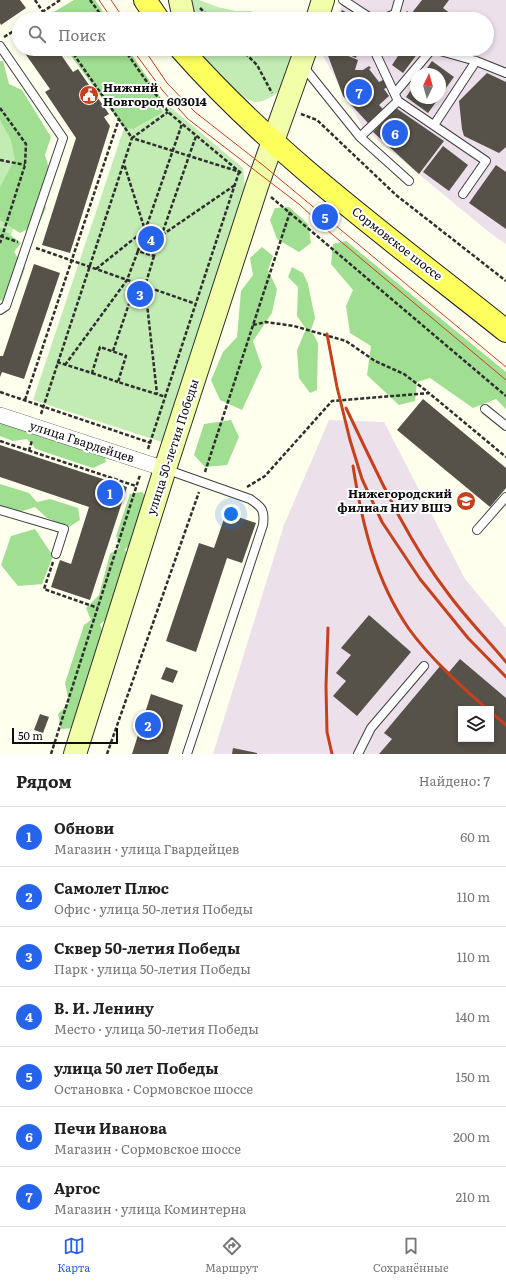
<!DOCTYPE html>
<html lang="ru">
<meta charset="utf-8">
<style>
:root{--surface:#fff;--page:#f6f6f6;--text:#222;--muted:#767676;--line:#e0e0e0;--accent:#2563eb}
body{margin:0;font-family:Literata,serif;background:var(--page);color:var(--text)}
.controls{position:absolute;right:12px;bottom:12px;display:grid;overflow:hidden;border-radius:0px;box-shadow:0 2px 6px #0003}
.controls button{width:36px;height:36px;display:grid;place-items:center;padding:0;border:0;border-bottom:1px solid var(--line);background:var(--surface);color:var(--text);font:20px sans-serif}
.compass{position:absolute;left:410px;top:68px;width:36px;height:36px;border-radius:50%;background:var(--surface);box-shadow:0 2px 6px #0003;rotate:5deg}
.scale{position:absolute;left:12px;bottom:10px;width:106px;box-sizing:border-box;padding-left:4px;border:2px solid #0d0d0d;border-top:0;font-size:11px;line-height:14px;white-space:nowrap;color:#0d0d0d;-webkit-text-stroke:3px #fff;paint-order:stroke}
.you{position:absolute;left:231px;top:514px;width:14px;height:14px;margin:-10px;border:3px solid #fff;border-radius:50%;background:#1a73e8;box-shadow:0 0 0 6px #1a73e833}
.badge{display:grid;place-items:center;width:26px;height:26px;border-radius:50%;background:var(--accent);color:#fff;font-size:13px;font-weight:700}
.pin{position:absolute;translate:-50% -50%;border:2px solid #fff;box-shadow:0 1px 4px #0006}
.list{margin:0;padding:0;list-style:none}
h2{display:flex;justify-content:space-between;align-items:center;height:52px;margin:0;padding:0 16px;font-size:17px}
h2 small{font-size:13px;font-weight:400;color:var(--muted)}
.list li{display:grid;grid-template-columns:26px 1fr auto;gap:12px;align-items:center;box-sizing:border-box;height:60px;padding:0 16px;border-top:1px solid var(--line)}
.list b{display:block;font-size:15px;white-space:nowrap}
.list p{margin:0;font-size:13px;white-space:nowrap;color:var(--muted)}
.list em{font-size:13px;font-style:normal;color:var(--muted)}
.icon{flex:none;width:22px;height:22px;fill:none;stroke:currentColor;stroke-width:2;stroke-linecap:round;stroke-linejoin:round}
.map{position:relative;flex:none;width:506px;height:754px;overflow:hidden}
.search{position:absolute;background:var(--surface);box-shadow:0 2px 6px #0003;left:12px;right:12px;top:12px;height:44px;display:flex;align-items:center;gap:10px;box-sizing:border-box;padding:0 14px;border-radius:22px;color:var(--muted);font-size:15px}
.sheet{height:472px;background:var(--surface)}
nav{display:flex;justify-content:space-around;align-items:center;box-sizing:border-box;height:56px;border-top:1px solid var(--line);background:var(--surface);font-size:11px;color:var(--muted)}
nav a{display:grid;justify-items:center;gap:2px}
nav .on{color:var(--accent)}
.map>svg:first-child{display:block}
</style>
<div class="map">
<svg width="506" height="754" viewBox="0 0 506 754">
<rect width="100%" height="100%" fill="#feffed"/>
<!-- industrial -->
<path fill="#ece0eb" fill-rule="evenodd" d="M344 0H506V244L490 233 363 128 322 54 324 49H487V19H336ZM416 74H440V98H416Z
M329 420 384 422 465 579 506 628V754H213L284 525ZM461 709H491V739H461Z"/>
<!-- green -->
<path fill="#c2ecb4" d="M188 0H199L218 7 235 11H251L262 16 265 19H188Z
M196 49H289L293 56C289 68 286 83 277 93 272 97 261 103 255 102 237 99 208 62 196 49Z
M0 77 42 137 0 271Z
M163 101 243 168 245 189 165 443 33 400 124 128 135 129 162 113Z"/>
<!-- forest -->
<path fill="#a0de92" d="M74 0H95L108 19H51L52 13Z
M66 49H128L163 101 162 113 134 129 124 128Z
M0 61H3L9 84 22 90 51 137 45 155 52 179 40 194 46 208 39 223 20 233 0 220V187L15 159 11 140 0 120Z
M289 207 308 224 311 243 299 252 277 239 270 220 275 208Z
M0 228H1L21 243 14 252 25 268 17 290 3 301 0 300Z
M346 241 506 372V409L496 399 473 408 430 378 417 382 415 401 399 405 367 375 371 346 350 333 346 306 353 290 331 264 333 244Z
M262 247 273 256 268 270 277 289 272 313 253 341 262 367 242 410 220 400 211 380 223 352 237 337 241 291 253 275 250 258Z
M292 267 303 273 308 284 315 318 311 330 318 343 317 390 310 393 299 378 297 350 306 329 297 316 298 287 288 277Z
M0 417 25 425 30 434 44 432 104 452 106 462 93 468 36 449 27 439 13 441 0 436Z
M231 420 239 437 227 465 205 467 194 455 204 424Z
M0 484 29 493 37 502 50 499 78 508 80 520 69 527 47 518 35 507 19 512 0 507Z
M142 492 150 501 137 541 125 549 128 559 114 614 100 624 105 640 76 728 61 729 58 714 69 703 65 683 84 625 91 620 86 608 99 595 110 554 120 547 116 536 130 494Z
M35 529 53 556 42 584 18 586 1 565 11 536Z"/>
<!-- building -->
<path fill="#565149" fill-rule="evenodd" d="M0 0H20L26 8 1 25 0 23Z
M422 0H449L443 8 458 19H401L407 11 411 14Z
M342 10 358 19H338Z
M22 49H57L73 72 78 69 109 114 104 117 110 126 70 253 42 245 76 138 45 92 50 89Z
M335 49H359L356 58Z
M389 49H421L403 73 392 65 398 56Z
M334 50 358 60 355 70H363L369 66 371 68 369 69 379 82 385 79 389 86 384 89 389 96 379 105 383 109 368 123 343 96 327 53Z
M432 61 454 77 440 96V74H423Z
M487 73 506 82V147L499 153 464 136 462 129 459 101Z
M416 83V98H439L428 113 406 97Z
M396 108 444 141 419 174 373 132Z
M443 146 468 165 449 191 423 172Z
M496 165 506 172V229L469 203Z
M34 264 60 273 24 379 2 372 0 377V356H3Z
M423 399 506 468V488L490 507 397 430Z
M0 445 127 487 90 600 51 587 60 560 71 564 89 507 0 477Z
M226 513 256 523 242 563 227 558 196 652 166 641 199 543 214 548Z
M369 615 411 652 357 716 333 696 346 681 336 673 351 655 341 648Z
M460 659 506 698V754H379L392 739 384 733 441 665 449 672ZM461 709H491V739H461Z
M166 667 178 671 173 683 161 679Z
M151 694 183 705 168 754H132Z
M40 714 49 717 43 733 34 730Z
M233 748 257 753V754H232Z"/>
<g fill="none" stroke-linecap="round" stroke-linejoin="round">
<defs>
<path id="lane" d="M343 0 372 19
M382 19 395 14 399 0
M0 46 63 138 6 306 0 310
M375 49V52L398 101 486 161 463 194
M433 49 476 61 506 73
M303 66 360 137 409 181
M395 93 432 49
M434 125 476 61
M360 137 398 101
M485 409 506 426
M165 469 250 499C262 507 265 510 263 525L187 754
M0 510 64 529 56 554
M477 530 506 497
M358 754 371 728 424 666"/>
<path id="street" d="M0 415 165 469"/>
<path id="secondary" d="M180 0 184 19
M317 19 323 0
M75 754 165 469 257 186 306 49"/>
<path id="primary" d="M145 0 158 19
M181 49C275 156 395 242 506 331"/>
</defs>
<!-- lane casing -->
<use href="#lane" stroke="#404040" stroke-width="10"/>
<!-- street casing -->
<use href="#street" stroke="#404040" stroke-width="16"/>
<!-- secondary casing -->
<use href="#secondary" stroke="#2f2f2f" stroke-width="24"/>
<!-- primary casing -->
<use href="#primary" stroke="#1e1e1e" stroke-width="24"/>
<!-- path -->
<path stroke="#2f2f2f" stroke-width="2.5" stroke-dasharray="4 2" stroke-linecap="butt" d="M35 0 48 19
M90 0 104 19
M200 8 211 19
M32 19 60 0
M4 37 19 28
M70 49 132 138 168 112
M124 49 168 112 241 173
M241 49 257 65 272 93
M0 108 26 144 25 165 0 243
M301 114 317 120 396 195 506 281
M0 160 25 165
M271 197 506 396
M147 225 182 124
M147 225 163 231 154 256 138 251Z
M163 231 196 136
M162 235 235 185
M0 236 18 242
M36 248 196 304
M154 256 145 286 157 394
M96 269 145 230 124 164
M253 325 266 322 294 326 346 341 375 361 404 374 428 392
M113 351 136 283
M57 362 92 373 100 347 126 356 118 382 166 397
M65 365 127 280 138 251
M92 373 118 382
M0 392 151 443
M25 400 119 119
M41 414 132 138 237 171
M0 441 136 486
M148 449 239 172
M29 451 32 440
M205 472 290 212
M247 487 265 476 332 401 429 393 506 457
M53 562 44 589 98 608
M51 754 140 475
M107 754 199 492"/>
<!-- lane -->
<use href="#lane" stroke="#fff" stroke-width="8"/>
<!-- street -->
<use href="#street" stroke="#fff" stroke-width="15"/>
<!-- secondary -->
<use href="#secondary" stroke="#f2ffa8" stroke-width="22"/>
<!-- primary -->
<use href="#primary" stroke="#fdff5d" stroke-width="22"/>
<!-- tram -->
<path stroke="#c6401c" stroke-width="1" d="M99 0 112 19
M111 0 124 19
M132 49 163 91 188 119 300 205 327 230 506 380
M144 49 167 83 195 112 264 166 506 367"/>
<!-- rail -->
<path stroke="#c6401c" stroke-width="3" d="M327 334 337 387 350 440 362 479 382 522 420 579 468 638 506 677
M346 408C376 470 405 537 447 592 465 617 487 639 506 662
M353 466C362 523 375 580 409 629 430 658 460 685 487 709
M328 628 326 686 327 732 332 754
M491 712 506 725"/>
</g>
<!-- icons -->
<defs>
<symbol id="civic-disc" viewBox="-11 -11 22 22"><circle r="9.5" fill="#c6401c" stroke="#fff"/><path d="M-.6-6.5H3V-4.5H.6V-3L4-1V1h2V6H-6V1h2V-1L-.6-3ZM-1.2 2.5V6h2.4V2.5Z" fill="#fff"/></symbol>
<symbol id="university-disc" viewBox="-11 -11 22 22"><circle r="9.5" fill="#c6401c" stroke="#fff"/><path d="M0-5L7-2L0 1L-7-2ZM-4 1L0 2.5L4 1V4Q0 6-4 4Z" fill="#fff"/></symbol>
</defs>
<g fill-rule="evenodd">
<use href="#civic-disc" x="78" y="84" width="22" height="22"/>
<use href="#university-disc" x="455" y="490" width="22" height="22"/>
</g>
<g text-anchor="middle" stroke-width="4" stroke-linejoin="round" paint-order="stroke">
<!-- poi labels -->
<g font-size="12" font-weight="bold" fill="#0d0d0d" stroke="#fff" text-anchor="start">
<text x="103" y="92">Нижний<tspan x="103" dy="14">Новгород 603014</tspan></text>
<text x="452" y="498" text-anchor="end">Нижегородский<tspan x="452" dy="14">филиал НИУ ВШЭ</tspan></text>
</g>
<!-- street labels -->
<g font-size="12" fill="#0d0d0d" stroke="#fff">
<text transform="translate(397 244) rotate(38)" y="4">Сормовское шоссе</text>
<text transform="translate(82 442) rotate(18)" y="4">улица Гвардейцев</text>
<text transform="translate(173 447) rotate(-72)" y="4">улица 50-летия Победы</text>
</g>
</g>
</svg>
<div class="controls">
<button><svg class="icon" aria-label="layers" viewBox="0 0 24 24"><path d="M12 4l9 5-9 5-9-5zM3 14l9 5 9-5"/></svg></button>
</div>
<svg class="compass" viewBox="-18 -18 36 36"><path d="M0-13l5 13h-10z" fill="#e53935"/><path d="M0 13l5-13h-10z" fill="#767676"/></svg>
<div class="scale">50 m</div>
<div class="you"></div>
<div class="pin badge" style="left:110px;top:493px">1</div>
<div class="pin badge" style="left:148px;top:725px">2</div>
<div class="pin badge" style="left:140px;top:294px">3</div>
<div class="pin badge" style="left:151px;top:239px">4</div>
<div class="pin badge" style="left:325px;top:217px">5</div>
<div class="pin badge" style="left:395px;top:133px">6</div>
<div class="pin badge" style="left:359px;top:92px">7</div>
<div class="search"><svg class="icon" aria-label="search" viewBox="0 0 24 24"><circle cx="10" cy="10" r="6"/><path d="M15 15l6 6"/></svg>Поиск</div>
</div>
<section class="sheet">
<h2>Рядом<small>Найдено: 7</small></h2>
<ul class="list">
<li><span class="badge">1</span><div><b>Обнови</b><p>Магазин · улица Гвардейцев</p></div><em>60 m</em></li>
<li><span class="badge">2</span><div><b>Самолет Плюс</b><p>Офис · улица 50-летия Победы</p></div><em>110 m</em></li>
<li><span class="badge">3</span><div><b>Сквер 50-летия Победы</b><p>Парк · улица 50-летия Победы</p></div><em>110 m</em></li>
<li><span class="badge">4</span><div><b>В. И. Ленину</b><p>Место · улица 50-летия Победы</p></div><em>140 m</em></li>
<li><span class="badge">5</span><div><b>улица 50 лет Победы</b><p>Остановка · Сормовское шоссе</p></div><em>150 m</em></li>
<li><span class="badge">6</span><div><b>Печи Иванова</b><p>Магазин · Сормовское шоссе</p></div><em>200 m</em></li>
<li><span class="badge">7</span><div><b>Аргос</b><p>Магазин · улица Коминтерна</p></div><em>210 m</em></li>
</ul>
</section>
<nav>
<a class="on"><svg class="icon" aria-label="map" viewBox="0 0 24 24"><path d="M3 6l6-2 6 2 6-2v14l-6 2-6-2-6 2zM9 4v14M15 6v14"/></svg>Карта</a>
<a><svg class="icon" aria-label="directions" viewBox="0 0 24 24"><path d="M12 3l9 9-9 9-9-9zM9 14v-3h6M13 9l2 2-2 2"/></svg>Маршрут</a>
<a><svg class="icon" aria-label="saved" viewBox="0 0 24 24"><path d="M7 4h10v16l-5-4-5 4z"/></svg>Сохранённые</a>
</nav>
